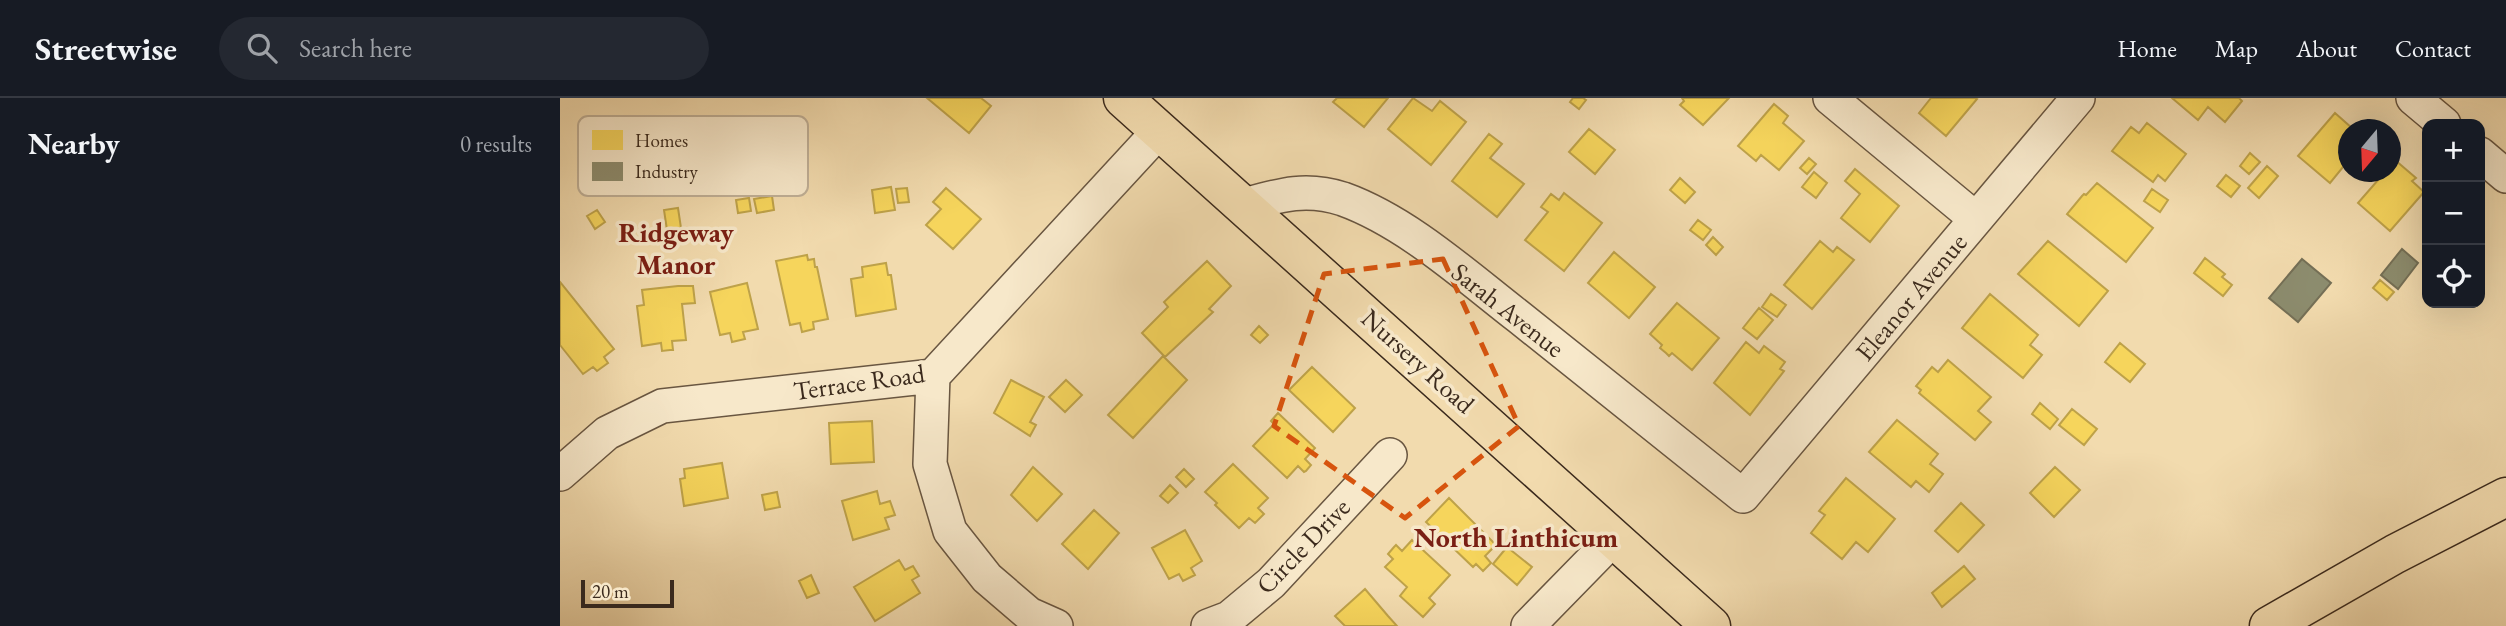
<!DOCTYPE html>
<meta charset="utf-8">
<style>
:root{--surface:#171b24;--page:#242831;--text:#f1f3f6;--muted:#9ea1a6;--line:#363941}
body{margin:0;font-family:"EB Garamond",serif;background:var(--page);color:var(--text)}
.controls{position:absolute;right:21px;top:21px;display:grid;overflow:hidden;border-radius:14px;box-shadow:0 7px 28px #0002}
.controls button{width:63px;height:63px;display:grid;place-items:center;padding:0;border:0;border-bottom:2px solid var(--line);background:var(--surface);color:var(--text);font:35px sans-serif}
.compass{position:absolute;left:1778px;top:21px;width:63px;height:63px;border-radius:50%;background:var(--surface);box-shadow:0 7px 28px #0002;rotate:199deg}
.scale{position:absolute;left:21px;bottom:18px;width:93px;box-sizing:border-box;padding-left:7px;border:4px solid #3b2a1d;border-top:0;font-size:19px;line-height:24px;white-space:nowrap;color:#3b2a1d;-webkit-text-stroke:5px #f7e8ca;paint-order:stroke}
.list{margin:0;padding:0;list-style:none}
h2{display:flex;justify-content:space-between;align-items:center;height:91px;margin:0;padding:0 28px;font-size:30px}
h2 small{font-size:23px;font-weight:400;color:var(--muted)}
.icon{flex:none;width:38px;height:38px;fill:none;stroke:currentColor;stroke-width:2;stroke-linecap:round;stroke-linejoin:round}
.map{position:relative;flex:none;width:1946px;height:528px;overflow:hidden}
header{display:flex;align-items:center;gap:42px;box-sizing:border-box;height:98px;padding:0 35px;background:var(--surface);border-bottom:2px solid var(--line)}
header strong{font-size:33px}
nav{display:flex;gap:38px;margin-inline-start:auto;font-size:24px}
.search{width:490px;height:63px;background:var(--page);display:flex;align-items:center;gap:18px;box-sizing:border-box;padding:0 24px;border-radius:38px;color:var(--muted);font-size:26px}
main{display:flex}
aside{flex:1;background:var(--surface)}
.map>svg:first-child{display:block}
</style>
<header>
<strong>Streetwise</strong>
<div class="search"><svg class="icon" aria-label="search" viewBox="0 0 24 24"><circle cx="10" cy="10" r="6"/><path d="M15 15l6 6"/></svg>Search here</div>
<nav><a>Home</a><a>Map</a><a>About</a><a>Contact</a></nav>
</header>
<main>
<aside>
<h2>Nearby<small>0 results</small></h2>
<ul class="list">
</ul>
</aside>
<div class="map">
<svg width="1946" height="528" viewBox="0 0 1946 528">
<rect width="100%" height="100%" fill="#f2dbae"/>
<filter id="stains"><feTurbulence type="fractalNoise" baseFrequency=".00286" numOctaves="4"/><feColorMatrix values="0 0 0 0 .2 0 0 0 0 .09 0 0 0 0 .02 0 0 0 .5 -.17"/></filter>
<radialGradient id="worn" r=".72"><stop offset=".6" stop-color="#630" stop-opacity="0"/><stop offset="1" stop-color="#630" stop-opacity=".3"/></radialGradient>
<!-- homes -->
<path fill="#f6d55c" stroke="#bea249" stroke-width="2" d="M367 0H421L431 8 409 35Z
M777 0H828L804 29 773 4Z
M853 0 872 13 880 3 906 24 871 67 828 31Z
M1013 0H1023L1026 2 1019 11 1010 4Z
M1122 0H1169L1143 27 1120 7 1124 3Z
M1371 0H1415L1417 1 1386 38 1359 15Z
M1612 0H1679L1682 3 1665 24 1648 9 1638 22Z
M1214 6 1228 18 1223 25 1244 43 1219 72 1201 57 1196 63 1178 48Z
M1775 15 1793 31 1788 32V63L1770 85 1738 58Z
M1587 25 1626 56 1605 83 1598 77 1593 84 1552 53 1571 29 1579 35Z
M1029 31 1055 52 1035 76 1009 54Z
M929 36 942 46 930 60 964 86 937 119 892 83Z
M1690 55 1700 64 1689 76 1680 68Z
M1249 60 1256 66 1247 76 1240 70Z
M1835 62 1856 80 1852 83 1864 94 1830 133 1798 105 1825 74H1830V67Z
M1707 68 1718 78 1699 100 1688 90Z
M1295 71 1339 108 1310 144 1281 120 1300 96 1285 83Z
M1254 74 1267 85 1256 100 1242 89Z
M1666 77 1680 88 1671 99 1657 88Z
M1120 80 1135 94 1125 105 1110 92Z
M1537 85 1593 130 1566 164 1507 116 1522 98 1524 96 1526 97Z
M331 89 335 112 315 115 312 92Z
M347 90 349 104 338 105 336 91Z
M386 90 421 121 393 151 366 127 381 111 373 104Z
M1592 91 1608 102 1600 114 1584 103Z
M1004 95 1042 125 1004 173 965 142 988 114 981 109 991 96 999 102Z
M212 98 214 112 197 115 194 101Z
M189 100 191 113 178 115 176 102Z
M118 110 121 130 107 132 104 112Z
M37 112 45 124 35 131 27 118Z
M1138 122 1151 132 1143 142 1130 132Z
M1153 139 1163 149 1156 157 1146 147Z
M1260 143 1273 154 1277 149 1294 162 1252 211 1224 187Z
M1488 143 1548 193 1519 228 1458 176Z
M1054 154 1095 189 1069 220 1028 185Z
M247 157 248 162 254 161 255 169H257L268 221 253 224 254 231 242 234 240 225 230 227 216 163Z
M1645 160 1665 176 1662 179 1672 187 1663 198 1634 175Z
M647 163 671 188 649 211 653 214 605 259 582 235 608 209 604 204Z
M326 165 328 177H331L336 211 296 218 291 181 303 179 302 169Z
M1820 182 1834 194 1827 202 1813 190Z
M0 184 54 251 44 259 48 265 37 273 33 269 23 276 0 247Z
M187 185 198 231 183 234 185 241 172 244 170 235 160 237 150 194Z
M118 188H133L135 205 122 206 126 242 112 243 113 252H110L102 253 101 245 82 248 77 208 84 207 82 192Z
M1211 196 1226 207 1217 219 1202 209Z
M1430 196 1478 237 1470 247 1482 257 1463 280 1402 230Z
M1117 205 1159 240 1132 272 1112 255 1109 258 1106 255 1100 250 1102 247 1090 236Z
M1199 210 1213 222 1197 241 1183 230Z
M699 228 708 237 700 245 691 237Z
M1186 244 1199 255 1204 248 1225 264 1220 271 1224 273 1190 317 1154 285Z
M1560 245 1585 266 1570 284 1545 264Z
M603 258 627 282 573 340 548 317Z
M1388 262 1431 299 1418 313 1431 324 1415 342 1359 295 1361 292 1356 288 1372 269 1378 274Z
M752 269 795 310 773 334 729 292Z
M451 282 484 299 470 324 476 327 470 338 434 315Z
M506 282 522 297 505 314 489 299Z
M1480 305 1498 321 1490 331 1472 316Z
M1512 311 1537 331 1524 347 1499 327Z
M718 315 755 350 745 361 751 367 746 373 744 374 738 368 727 380 693 348 714 326 711 323Z
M1337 322 1378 356 1370 366 1383 376 1369 394 1356 383 1351 389 1309 354Z
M312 323 314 364 271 366 269 325Z
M162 365 168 400 124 408 120 381 125 380 124 371Z
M673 366 708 400 698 410 704 416 695 425 689 420 679 430 655 407 657 405 645 394Z
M473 369 502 396 477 423 451 397Z
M1495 369 1520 392 1494 419 1470 395Z
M624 371 634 381 626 389 616 379Z
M1286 380 1335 421 1308 454 1296 444 1282 461 1251 435 1265 417 1259 413Z
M610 387 618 395 608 405 600 398Z
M317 393 320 406 330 403 335 417 325 420 329 431 293 442 282 403Z
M217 394 220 409 205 412 202 397Z
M889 400 936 447 925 458 931 465 923 473 916 466 913 469 866 424Z
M1401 405 1424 427 1398 454 1375 433Z
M534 412 559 435 528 471 502 446Z
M625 432 642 463 631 470 635 477 623 483 619 476 609 481 592 450Z
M852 442 890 477 869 500 875 506 863 519 840 498 847 489 825 469 833 461 828 456 834 449 836 447 842 453Z
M947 449 972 469 957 487 933 466Z
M339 462 345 472 353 468 359 478 352 482 360 495 315 523 294 489Z
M1404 468 1415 481 1382 509 1372 495Z
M251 477 259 495 247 500 239 483Z
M805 491 828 518 837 528H785L775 518Z"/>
<!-- industry -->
<path fill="#8c8c6e" stroke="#746f56" stroke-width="2" d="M1842 151 1858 165 1838 191 1821 177Z
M1742 161 1771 185 1738 224 1709 200Z"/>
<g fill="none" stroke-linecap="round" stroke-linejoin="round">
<defs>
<path id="minor" d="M1270 0 1416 121
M1853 0 1884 26
M1920 56 1946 78
M685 107C720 97 746 89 783 101 847 124 906 178 959 219 1033 279 1108 338 1183 398L1518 0
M373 278 370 366 390 433 427 480 469 516 496 528
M0 376 47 335 102 308 373 278 600 32
M648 528 669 520 711 485 830 357
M968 528 1054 440"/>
<path id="major" d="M563 0 1151 528"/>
<path id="highway" d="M1709 528 1835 456 1946 399"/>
</defs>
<!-- minor casing -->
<use href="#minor" stroke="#695641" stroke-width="36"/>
<!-- major casing -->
<use href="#major" stroke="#3b2a1d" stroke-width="41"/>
<!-- highway casing -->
<use href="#highway" stroke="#3b2a1d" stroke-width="41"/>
<!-- minor -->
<use href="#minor" stroke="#f7e8ca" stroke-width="33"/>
<!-- major -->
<use href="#major" stroke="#f2dbae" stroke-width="38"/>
<!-- highway -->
<use href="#highway" stroke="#f2dbae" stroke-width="38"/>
</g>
<!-- marked area -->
<path fill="none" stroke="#d7540e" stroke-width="5" stroke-dasharray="14 9" stroke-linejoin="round" d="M883 161 959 328 845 420 714 328 764 176Z"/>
<g text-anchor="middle" stroke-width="7" stroke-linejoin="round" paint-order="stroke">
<!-- street labels -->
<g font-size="26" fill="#3b2a1d" stroke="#f7e8ca">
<text transform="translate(1351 199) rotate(-50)" y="9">Eleanor Avenue</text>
<text transform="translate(948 212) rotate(38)" y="9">Sarah Avenue</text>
<text transform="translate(858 263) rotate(42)" y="9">Nursery Road</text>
<text transform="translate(299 284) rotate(-8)" y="9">Terrace Road</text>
<text transform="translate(743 448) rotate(-46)" y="9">Circle Drive</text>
</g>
<!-- neighbourhood labels -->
<g font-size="28" font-weight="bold" fill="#7a1f14" stroke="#f7e8ca">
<text x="116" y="144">Ridgeway<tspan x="116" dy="32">Manor</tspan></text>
<text x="956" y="449">North Linthicum</text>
</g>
</g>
<!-- legend -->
<rect x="18" y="18" width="230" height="80" rx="10" fill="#f7e8ca" stroke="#bfaf96" stroke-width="2"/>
<rect x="32" y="32" width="31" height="20" fill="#f6d55c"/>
<rect x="32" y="64" width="31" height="19" fill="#8c8c6e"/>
<g font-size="19" fill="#3b2a1d">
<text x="75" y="49">Homes</text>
<text x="75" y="80">Industry</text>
</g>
<rect width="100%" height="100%" filter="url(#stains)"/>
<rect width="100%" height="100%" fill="url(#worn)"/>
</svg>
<div class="controls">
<button>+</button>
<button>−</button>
<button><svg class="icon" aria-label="locate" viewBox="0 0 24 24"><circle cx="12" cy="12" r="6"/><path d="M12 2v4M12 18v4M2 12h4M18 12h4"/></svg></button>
</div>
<svg class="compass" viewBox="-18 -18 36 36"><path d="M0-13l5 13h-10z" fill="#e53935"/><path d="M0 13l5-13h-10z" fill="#9ea1a6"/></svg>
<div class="scale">20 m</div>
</div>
</main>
